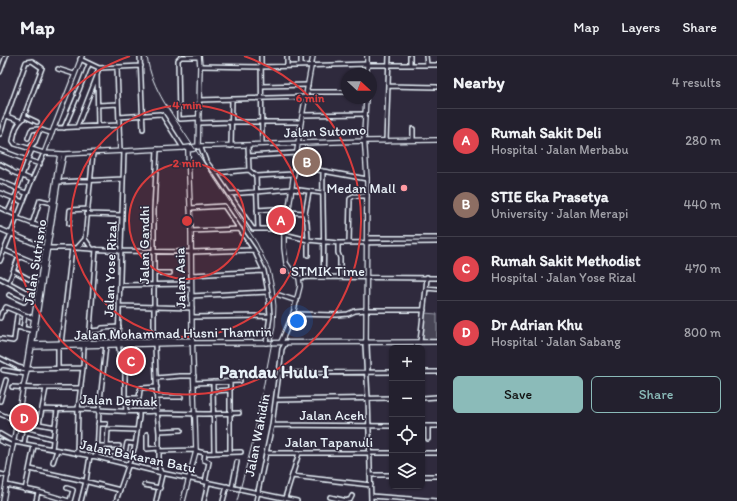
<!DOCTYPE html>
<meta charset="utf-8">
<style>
:root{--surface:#23202e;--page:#2b2836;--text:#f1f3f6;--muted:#a3a3aa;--line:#403e4a;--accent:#8bbbb9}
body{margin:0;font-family:Itim,sans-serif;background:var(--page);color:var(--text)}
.controls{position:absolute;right:12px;bottom:12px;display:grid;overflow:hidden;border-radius:6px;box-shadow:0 1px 3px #0004}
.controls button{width:36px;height:36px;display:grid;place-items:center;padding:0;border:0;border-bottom:1px solid var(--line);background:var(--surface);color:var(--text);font:20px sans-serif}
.compass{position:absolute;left:341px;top:12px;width:36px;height:36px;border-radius:50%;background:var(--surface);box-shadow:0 1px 3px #0004;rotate:111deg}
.you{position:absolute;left:297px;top:265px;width:14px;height:14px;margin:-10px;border:3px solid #fff;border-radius:50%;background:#1a73e8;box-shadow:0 0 0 6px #1a73e833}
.badge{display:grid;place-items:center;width:26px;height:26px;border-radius:50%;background:var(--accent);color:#fff;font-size:13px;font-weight:700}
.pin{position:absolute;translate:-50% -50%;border:2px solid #fff;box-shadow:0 1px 4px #0006}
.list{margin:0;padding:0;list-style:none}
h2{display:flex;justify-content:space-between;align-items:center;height:52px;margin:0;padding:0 16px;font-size:17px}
h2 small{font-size:13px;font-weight:400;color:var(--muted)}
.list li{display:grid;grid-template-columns:26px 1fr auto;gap:12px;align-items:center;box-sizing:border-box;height:64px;padding:0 16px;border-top:1px solid var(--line)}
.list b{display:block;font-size:15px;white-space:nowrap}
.list p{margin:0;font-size:13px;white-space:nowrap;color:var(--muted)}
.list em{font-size:13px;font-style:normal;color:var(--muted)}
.actions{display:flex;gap:8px;padding:12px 16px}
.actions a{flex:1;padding:9px 0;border:1px solid var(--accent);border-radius:6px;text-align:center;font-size:14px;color:var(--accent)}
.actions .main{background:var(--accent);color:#111}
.icon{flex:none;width:22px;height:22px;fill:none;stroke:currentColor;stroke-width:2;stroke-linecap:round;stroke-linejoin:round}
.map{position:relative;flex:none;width:437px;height:445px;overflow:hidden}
header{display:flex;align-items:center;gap:24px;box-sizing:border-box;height:56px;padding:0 20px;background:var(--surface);border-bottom:1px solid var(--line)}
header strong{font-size:19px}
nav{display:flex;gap:22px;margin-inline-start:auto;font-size:14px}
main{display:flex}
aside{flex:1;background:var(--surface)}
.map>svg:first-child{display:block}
</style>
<header>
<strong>Map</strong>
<nav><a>Map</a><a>Layers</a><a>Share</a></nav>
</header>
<main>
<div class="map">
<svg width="437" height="445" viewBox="0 0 437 445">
<rect width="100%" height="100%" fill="#2f2a3d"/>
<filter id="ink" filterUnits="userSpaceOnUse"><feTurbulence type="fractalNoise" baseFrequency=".025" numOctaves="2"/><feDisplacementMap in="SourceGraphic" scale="8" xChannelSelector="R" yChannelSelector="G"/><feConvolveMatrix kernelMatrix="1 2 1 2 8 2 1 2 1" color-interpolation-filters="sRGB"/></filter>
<g filter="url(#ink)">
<!-- green -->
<path fill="#464455" stroke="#979aa6" d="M424 257 437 258V283H421Z"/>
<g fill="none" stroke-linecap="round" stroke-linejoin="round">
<defs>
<path id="minor" d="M140 0 143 73
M261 0 262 88
M287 0V10
M301 0V10
M426 0 427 9
M80 3 99 12 141 10
M410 9V0
M200 10 261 11 367 8
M117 11 120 95
M367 12 369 9H437
M58 13 74 18
M0 16 6 0
M262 30 308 29
M388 30 437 31
M307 36H347
M199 44 306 41
M98 49 118 48
M7 59 9 61 20 65
M303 59 365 58
M24 60 37 66
M119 61 160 58 162 59 183 92
M198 62 180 63 179 62 178 4 181 1H199
M199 67 232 66H301
M98 70 97 18 99 12
M77 71 97 20
M54 72 119 69
M64 72 78 39 77 38 79 34 89 8
M0 78C3 72 4 62 7 59L26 6 32 5 42 12 23 63C17 67 14 78 13 85L15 88 44 97 32 124 0 205
M28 82 31 74C33 74 35 73 37 73 40 73 48 77 52 77
M413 84V73
M386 85 389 0
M248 89 249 114 256 120
M231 90 232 43
M201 92 206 105 215 117 253 173H284
M0 94 24 103 40 108
M30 94 31 90 35 86 39 76
M124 95 118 286 121 307 125 317V342L126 355
M248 100 297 97
M28 103 32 94
M0 108 10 113 13 116 32 124
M295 109 323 115 367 123
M215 117 249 114
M256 120 258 173
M256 120 294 118
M0 125 14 131 18 134
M58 126 123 123
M18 130 28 104
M0 137 23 146
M229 138 292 133 322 137
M0 152 18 160
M190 152 224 150 254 194 264 215 268 236 269 246 270 260 266 287
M257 154 289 152
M8 156 18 134 26 137
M288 156 305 157
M87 158 122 159
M17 162 36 169 48 173
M32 168 40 144 52 147
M69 168 70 154 87 153
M0 173 45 192
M191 175 240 173
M284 178 308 184 338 187 437 186
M367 182H437
M85 183 92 193
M338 187V197L340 202V221
M349 187 350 143 353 140H367
M48 192H77L121 195 191 196 254 194
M77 192 85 183 93 97
M4 194 33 206 42 209
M308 199V184L307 167 305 158 309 136
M14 215 29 223 40 224
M154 217H170
M191 219 264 215
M323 221C325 186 322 151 323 115
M0 222 37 242
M299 222 311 221 437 222
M9 226 19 200
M120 229 191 228
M426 232 427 221
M9 239 24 246 29 237
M279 239 297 245
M191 240 268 236
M120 250 192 252
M293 258 337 259 348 258 355 255 366 254H424
M192 261 270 260
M0 262 2 256 4 255 6 251 25 259 34 262
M16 271 31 274
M23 273 25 259
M90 275 101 274 102 272 119 271
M1 283 13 285 14 284 17 260
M154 285V154L157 93
M366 286 365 289 368 342 371 445
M366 286 367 289 368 312 367 316
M420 286 426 232 437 233
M89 287 96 193
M61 288 72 192
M155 288 157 355 159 377V412L162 419 156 445
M0 302 18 311 25 313
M58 312V292
M28 313 83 312
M3 314 26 318
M422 316H437
M279 317 392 316
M156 322 180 320H194
M213 326 214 397
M194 327 240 325
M12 331 34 332H81
M213 335 230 334
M157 341H181
M125 342H139L140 334 141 332 157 331
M422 342 437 341
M276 344 392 342
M0 345 6 324
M43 353C55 354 67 353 80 353 106 354 131 357 157 355
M157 357 204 358 239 357
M0 358 13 363 55 371
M39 368 46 332
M98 368H106
M272 369 392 370
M422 370H437
M159 375 181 374
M26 376 53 383
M0 378 14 386
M147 378V393L159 392
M428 383V370
M0 385 13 390
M14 386 97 401 162 417 297 445
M24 388 28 366
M98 390H119
M107 390 108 373 137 374
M52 393 57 354
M159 395 196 394
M196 395 205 397 241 396
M97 396 125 397 127 387 135 388
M230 396V325
M266 397H392
M422 397H437
M77 398 78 353 83 312 84 289
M97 401 99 354 106 289
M53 406 57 394
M30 413 76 423 120 434
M0 418 8 420
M370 419H392
M292 420 371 429
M422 420H437
M205 426 209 406 204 404 205 397
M6 429 39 436 69 445
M144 429 160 432
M67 432 73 434 70 445
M232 432 237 406
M25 434 34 390
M371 440 437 445
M330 441 347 445
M285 442 299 397
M348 444H350L352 440
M36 445 38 436
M81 445 86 425 90 400
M116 445 135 390 139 361V356
M204 445 208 427
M223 445 227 430
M256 445 272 369 279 317 282 293 286 286"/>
<path id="major" d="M82 0 44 97 64 98 183 92 198 90H213L365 85 437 84
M367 18V0
M366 42 364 78 367 123 366 286
M198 91 200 10 199 0
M281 286 293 258 300 230 299 222 290 213 286 207 284 192V178L289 152 301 66 313 0
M30 288 192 284
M29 291 192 287 437 286
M26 311 60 98
M3 445 23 332 32 291 58 126 64 98
M183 445 196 395 192 275 191 175 188 96V94L194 93"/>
</defs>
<!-- minor casing -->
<use href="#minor" stroke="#e8f1f8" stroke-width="6"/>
<!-- major casing -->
<use href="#major" stroke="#e8f1f8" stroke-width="6"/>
<!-- minor -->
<use href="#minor" stroke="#2f2a3d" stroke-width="3"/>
<!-- major -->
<use href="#major" stroke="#2f2a3d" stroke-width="3.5"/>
<!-- rail -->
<path stroke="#e8f1f8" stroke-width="1" d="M147 0C149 17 156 32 164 46L257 187 270 214 274 232 276 250 275 270 253 385 237 445"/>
</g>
</g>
<!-- distance rings -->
<circle cx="187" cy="165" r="58" fill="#d83c3d" fill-opacity=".12"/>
<g fill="none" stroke="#d83c3d" stroke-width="2">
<circle cx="187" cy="165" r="58"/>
<circle cx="187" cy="165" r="116"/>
<path d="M244 0A174 174 0 1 1 130 0"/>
</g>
<!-- markers -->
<g fill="#ff9aa2" stroke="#2f2a3d" stroke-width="1.5">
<circle cx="404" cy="132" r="4"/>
<circle cx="283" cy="215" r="4"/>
</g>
<g text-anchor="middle" stroke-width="3" stroke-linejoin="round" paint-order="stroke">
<!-- street labels -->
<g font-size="14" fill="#e8f1f8" stroke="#2f2a3d">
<text transform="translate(325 75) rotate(-2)" y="5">Jalan Sutomo</text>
<text transform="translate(144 189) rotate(-90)" y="5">Jalan Gandhi</text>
<text transform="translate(35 206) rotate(-81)" y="5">Jalan Sutrisno</text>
<text transform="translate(110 213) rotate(-88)" y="5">Jalan Yose Rizal</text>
<text transform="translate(180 222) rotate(-91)" y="5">Jalan Asia</text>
<text transform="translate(173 277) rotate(-1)" y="5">Jalan Mohammad Husni Thamrin</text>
<text transform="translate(119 344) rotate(2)" y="5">Jalan Demak</text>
<text x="332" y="364">Jalan Aceh</text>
<text transform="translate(257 379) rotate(-79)" y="5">Jalan Wahidin</text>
<text x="329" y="391">Jalan Tapanuli</text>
<text transform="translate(138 400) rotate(12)" y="5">Jalan Bakaran Batu</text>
</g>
<!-- poi labels -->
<g font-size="14" fill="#e8f1f8" stroke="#2f2a3d" text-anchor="end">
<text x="396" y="137">Medan Mall</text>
<text x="291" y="220" text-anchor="start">STMIK Time</text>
</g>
<!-- district labels -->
<g font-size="18" font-weight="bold" fill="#e8f1f8" stroke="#2f2a3d">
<text x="274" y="322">Pandau Hulu I</text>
</g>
</g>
<circle cx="187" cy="165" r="6" fill="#d83c3d" stroke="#2f2a3d" stroke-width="2"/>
<g font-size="12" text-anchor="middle" font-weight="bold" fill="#d83c3d" stroke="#2f2a3d" stroke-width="3" stroke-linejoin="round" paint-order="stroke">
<text x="310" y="46">6 min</text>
<text x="187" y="53">4 min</text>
<text x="187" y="111">2 min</text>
</g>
</svg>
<div class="controls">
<button>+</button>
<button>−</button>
<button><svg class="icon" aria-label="locate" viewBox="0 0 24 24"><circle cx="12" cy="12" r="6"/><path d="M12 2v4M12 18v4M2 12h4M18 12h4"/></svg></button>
<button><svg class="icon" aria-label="layers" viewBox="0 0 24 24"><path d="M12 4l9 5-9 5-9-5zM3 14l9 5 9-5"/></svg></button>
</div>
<svg class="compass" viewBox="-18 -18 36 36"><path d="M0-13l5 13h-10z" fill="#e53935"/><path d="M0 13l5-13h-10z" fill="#a3a3aa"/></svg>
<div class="you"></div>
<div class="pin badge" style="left:281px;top:164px;background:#e0444e">A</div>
<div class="pin badge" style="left:307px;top:106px;background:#8d6e63">B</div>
<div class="pin badge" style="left:131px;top:305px;background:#e0444e">C</div>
<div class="pin badge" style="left:24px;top:362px;background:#e0444e">D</div>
</div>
<aside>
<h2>Nearby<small>4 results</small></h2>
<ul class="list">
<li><span class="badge" style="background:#e0444e">A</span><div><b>Rumah Sakit Deli</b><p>Hospital · Jalan Merbabu</p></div><em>280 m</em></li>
<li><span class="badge" style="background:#8d6e63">B</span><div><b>STIE Eka Prasetya</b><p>University · Jalan Merapi</p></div><em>440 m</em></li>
<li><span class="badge" style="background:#e0444e">C</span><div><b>Rumah Sakit Methodist</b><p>Hospital · Jalan Yose Rizal</p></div><em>470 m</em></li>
<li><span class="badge" style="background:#e0444e">D</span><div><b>Dr Adrian Khu</b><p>Hospital · Jalan Sabang</p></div><em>800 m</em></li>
</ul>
<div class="actions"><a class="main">Save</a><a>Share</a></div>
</aside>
</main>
